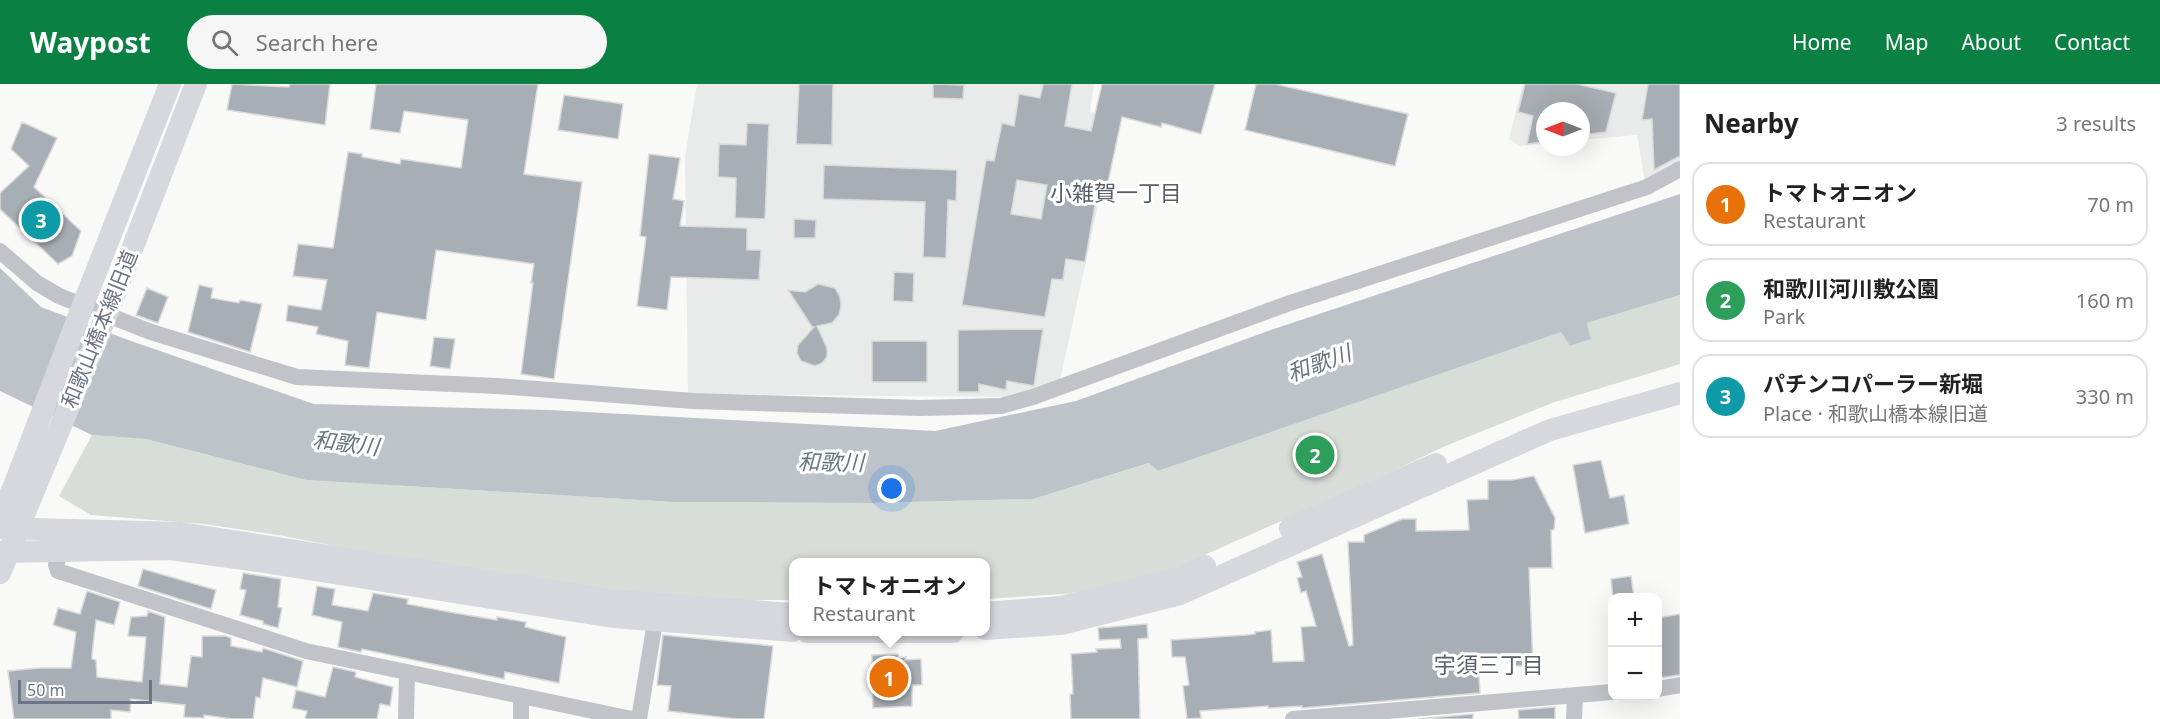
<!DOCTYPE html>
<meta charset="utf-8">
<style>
:root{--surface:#fff;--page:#f6f6f6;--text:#222;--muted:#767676;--line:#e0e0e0;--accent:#0b8043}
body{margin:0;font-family:"Noto Sans","Noto Sans JP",sans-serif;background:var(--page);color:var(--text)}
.controls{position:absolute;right:18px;bottom:18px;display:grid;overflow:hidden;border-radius:12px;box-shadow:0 6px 24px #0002}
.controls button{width:54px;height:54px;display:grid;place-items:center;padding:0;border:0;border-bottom:2px solid var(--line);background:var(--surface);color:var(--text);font:30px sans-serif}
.compass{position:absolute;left:1536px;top:18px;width:54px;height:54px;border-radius:50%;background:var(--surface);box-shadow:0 6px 24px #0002;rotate:270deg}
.scale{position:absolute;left:18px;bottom:15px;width:134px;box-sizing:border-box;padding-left:6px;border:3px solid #6c7584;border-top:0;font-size:16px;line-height:21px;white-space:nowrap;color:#6c7584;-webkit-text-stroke:4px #fff;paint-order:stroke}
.you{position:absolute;left:892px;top:405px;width:21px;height:21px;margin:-15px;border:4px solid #fff;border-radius:50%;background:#1a73e8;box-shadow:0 0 0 9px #1a73e833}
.badge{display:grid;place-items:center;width:39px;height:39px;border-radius:50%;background:var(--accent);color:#fff;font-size:20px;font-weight:700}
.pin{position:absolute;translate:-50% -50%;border:3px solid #fff;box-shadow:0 2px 6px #0006}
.popup{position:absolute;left:789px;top:474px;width:201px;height:78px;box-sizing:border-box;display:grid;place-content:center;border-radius:12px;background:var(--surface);filter:drop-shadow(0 2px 4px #0005);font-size:20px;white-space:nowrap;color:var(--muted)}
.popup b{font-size:22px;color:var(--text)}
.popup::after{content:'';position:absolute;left:50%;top:100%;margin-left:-12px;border:12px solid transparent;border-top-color:var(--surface)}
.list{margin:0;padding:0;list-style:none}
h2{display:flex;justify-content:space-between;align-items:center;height:78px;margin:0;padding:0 24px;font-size:26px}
h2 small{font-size:20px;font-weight:400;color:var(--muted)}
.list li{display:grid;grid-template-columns:39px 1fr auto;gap:18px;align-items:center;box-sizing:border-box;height:84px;margin:0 12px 12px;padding:0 12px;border:2px solid var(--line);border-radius:18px}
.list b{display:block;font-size:22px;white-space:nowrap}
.list p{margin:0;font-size:20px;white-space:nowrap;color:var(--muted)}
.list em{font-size:20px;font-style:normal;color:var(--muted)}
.icon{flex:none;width:33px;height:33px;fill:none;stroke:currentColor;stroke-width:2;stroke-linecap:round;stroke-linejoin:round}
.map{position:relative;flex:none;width:1680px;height:635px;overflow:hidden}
header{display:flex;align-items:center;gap:36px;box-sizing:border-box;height:84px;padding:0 30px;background:var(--accent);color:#fff}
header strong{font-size:28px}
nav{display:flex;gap:33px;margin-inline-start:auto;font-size:21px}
.search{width:420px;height:54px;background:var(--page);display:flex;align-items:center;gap:15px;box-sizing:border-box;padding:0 21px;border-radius:33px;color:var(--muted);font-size:22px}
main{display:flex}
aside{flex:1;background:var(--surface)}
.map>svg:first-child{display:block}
</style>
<header>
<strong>Waypost</strong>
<div class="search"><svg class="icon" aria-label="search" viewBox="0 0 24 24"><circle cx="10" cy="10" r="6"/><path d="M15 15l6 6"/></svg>Search here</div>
<nav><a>Home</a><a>Map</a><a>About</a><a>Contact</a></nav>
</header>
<main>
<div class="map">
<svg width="1680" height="635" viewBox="0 0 1680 635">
<rect width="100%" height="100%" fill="#f9f9f7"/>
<!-- built -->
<path fill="#e9eaea" d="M697 0H1094L1090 28 1117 33 1060 297 1012 313 688 310 685 73Z
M1523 0H1680V81L1645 99 1637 51 1581 56V27H1545V60L1520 62 1509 55Z"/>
<!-- green -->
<path fill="#d8ddd7" d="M1680 211V280L1552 319 1443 363 1389 389 1182 481 1130 498 1065 510 985 515V478H793V516H719L597 505 359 467 284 452 204 440 91 431 59 412 92 351 146 355 306 396 673 418 872 419 1033 415 1150 379 1158 387 1561 247 1570 262 1591 255 1587 239Z"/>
<!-- water -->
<path fill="#bdc3c9" d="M1680 110V211L1587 239 1591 255 1570 262 1561 248 1158 387 1149 379 1033 415 872 419 673 418 306 396 146 355 92 351 0 307V184L41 223 131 257 314 320 550 326 935 347 1076 317 1268 247Z"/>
<!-- building -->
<path fill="#a8aeb5" stroke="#dadbd9" stroke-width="1.5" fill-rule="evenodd" d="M232 0 289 3 290 0H330L325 41 227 26Z
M376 0H538L524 90 582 98 554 295 521 290 533 199H531L534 180 436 166 426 236 377 228 369 284 345 281 348 257 316 250 318 243 286 237 288 221 321 226 327 196 293 192 298 160 333 164 348 68 362 70V73L400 80 401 75 461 84 468 36 404 27 400 49 370 45Z
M799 0H833L832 61 796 60Z
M933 0 964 1 963 15 933 14Z
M1043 0H1072L1065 42 1091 47 1102 0H1215L1201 50 1162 39 1161 43 1122 33 1105 112 1097 110 1085 178 1066 175 1063 196 1052 195 1045 233 962 221 986 76 994 77 1002 39 1014 42 1019 10 1040 14ZM1017 96 1047 101 1041 135 1011 130Z
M1256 0H1275L1408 30 1395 82 1245 46Z
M1525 0H1577L1616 9 1606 48 1581 51V27H1545V58L1527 60 1533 32 1518 28Z
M1648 0H1680V72L1654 86 1652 35 1642 36Z
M564 11 623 20 618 55 558 46Z
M22 38 57 54 34 103 81 147 72 172 58 180 0 125V109L29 82 11 65Z
M747 39 769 40 765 135 735 134 736 94 718 93 719 60 746 61Z
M649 70 680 74 673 115 684 117 680 142 747 144V166H761L759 196 671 193 667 226 637 222 646 153 640 152Z
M824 81 957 86 956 117 948 116 946 174 923 173 925 118 823 115Z
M794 135 816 136 815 154H794Z
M894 188 914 189 913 218 893 217Z
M818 200 835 204 840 213 841 222 839 231 832 239 817 242 827 264V273L822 279 815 282 801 277 797 269 798 261 814 243H812L788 206 805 208Z
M199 201 213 204 211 214 239 219 240 216 262 220 250 268 188 248Z
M147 204 168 213 158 239 136 231Z
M1043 245 1034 302 1007 297 1006 306 979 300V308H958V246Z
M434 253 455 255 450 285 430 282Z
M872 257H927V298H872Z
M1601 376 1610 414 1624 411 1629 440 1585 449 1573 381Z
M1534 392 1555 434 1554 446H1551L1552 484H1529L1533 582H1510L1509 574 1478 575 1480 609 1302 624V622L1268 624V622L1200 627 1201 634 1187 635 1183 602 1189 601 1185 573H1172L1171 556 1246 551 1255 550V548L1271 546 1273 578 1304 577 1301 543 1316 542 1306 507 1301 509 1297 494 1302 493 1297 478 1322 470 1349 562 1353 561 1348 458H1364V451L1402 435H1416V447L1469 446 1467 416 1488 415V396H1512Z
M143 485 216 506 211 525 138 502Z
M243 489 281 495 278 523 282 524 278 544 263 540V537L240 531 246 506 240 505Z
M1631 492 1634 513H1613L1611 495Z
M317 502 335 505 332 521 368 527 373 509 408 515 407 520 455 529 497 536V533L526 538 525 543 566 553 559 599 505 588 504 595 362 565 361 568 338 563 342 538 312 531Z
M87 507 120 518 114 541 96 536 92 570V575L96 576 97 593 142 598 146 553 128 552 131 533 147 532 148 527 165 533 160 600 187 603 191 572 202 573V552H226L231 554V562L262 568 263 564 303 577 297 603 263 594 260 614 256 613 253 635H233L204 631V634L184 633 185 621 131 615 130 628 111 626V635H14L8 587 39 584H71L76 548 53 541 58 524 80 530Z
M1680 530V591L1658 594V534Z
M1147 540 1148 554 1138 555 1140 635H1071L1070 610H1073L1071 570 1097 568 1096 565 1121 564 1120 555 1099 556 1098 544Z
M663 551 773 562 764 635H737L668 627 671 602 657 601Z
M898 570 899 574 906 573 905 576 921 575 922 601H912V622L873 624 872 571Z
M333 583 356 588 355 593 393 603 390 622 380 620 377 635H305L307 627 292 624 296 606 325 613Z
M1555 623V635H1519L1518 626Z
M1473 630V635H1418Z"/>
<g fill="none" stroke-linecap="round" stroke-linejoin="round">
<!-- street -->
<path stroke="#c1c3c8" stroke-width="16" d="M0 167 37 199 59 212 151 248 297 293 497 302 693 317 920 324 1001 322 1033 313 1287 220 1647 103 1680 85
M62 465 56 481 58 487 306 567 632 635
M1658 605 1680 601
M406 635 407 590
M521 635V613
M639 635 657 526
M1293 635 1612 608
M1574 635 1575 612"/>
<!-- secondary -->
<path stroke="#d6d8dd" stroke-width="22" d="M0 432 14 402 83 221 170 0
M0 444 181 449 617 517 793 530
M1290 444 1436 380
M0 468 170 465 251 476 613 533 793 547
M0 489 107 230 196 0
M985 529 1061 523 1178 494 1205 482
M985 545 1061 540 1180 510 1550 346 1680 309
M807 548H953"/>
</g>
<g text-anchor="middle" stroke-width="6" stroke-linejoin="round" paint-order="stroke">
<!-- street labels -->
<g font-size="21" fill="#6c7584" stroke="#fff">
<text transform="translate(100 245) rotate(-68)" y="7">和歌山橋本線旧道</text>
</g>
<!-- neighbourhood labels -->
<g font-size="22" fill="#595f6a" stroke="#fff">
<text x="1116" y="117">小雑賀一丁目</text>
<text x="1489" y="589">宇須三丁目</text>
</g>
<!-- water labels -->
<g font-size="22" font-style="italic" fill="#67747f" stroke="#fff">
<text transform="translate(1319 279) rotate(-20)" y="8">和歌川</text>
<text transform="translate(346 359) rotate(7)" y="8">和歌川</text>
<text transform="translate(831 378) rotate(1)" y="8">和歌川</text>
</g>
</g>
</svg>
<div class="controls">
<button>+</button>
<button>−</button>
</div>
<svg class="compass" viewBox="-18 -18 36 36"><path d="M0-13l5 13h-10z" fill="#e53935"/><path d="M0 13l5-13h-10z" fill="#767676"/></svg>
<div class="scale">50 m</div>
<div class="you"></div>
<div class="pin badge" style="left:889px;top:594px;background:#e8710a">1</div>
<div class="popup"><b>トマトオニオン</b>Restaurant</div>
<div class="pin badge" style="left:1315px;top:371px;background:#2e9e5b">2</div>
<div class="pin badge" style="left:41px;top:136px;background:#0f9aa8">3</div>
</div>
<aside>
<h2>Nearby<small>3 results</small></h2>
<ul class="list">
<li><span class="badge" style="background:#e8710a">1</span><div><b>トマトオニオン</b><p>Restaurant</p></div><em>70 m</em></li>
<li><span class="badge" style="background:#2e9e5b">2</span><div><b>和歌川河川敷公園</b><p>Park</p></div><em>160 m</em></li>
<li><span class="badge" style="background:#0f9aa8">3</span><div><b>パチンコパーラー新堀</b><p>Place · 和歌山橋本線旧道</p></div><em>330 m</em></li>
</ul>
</aside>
</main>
